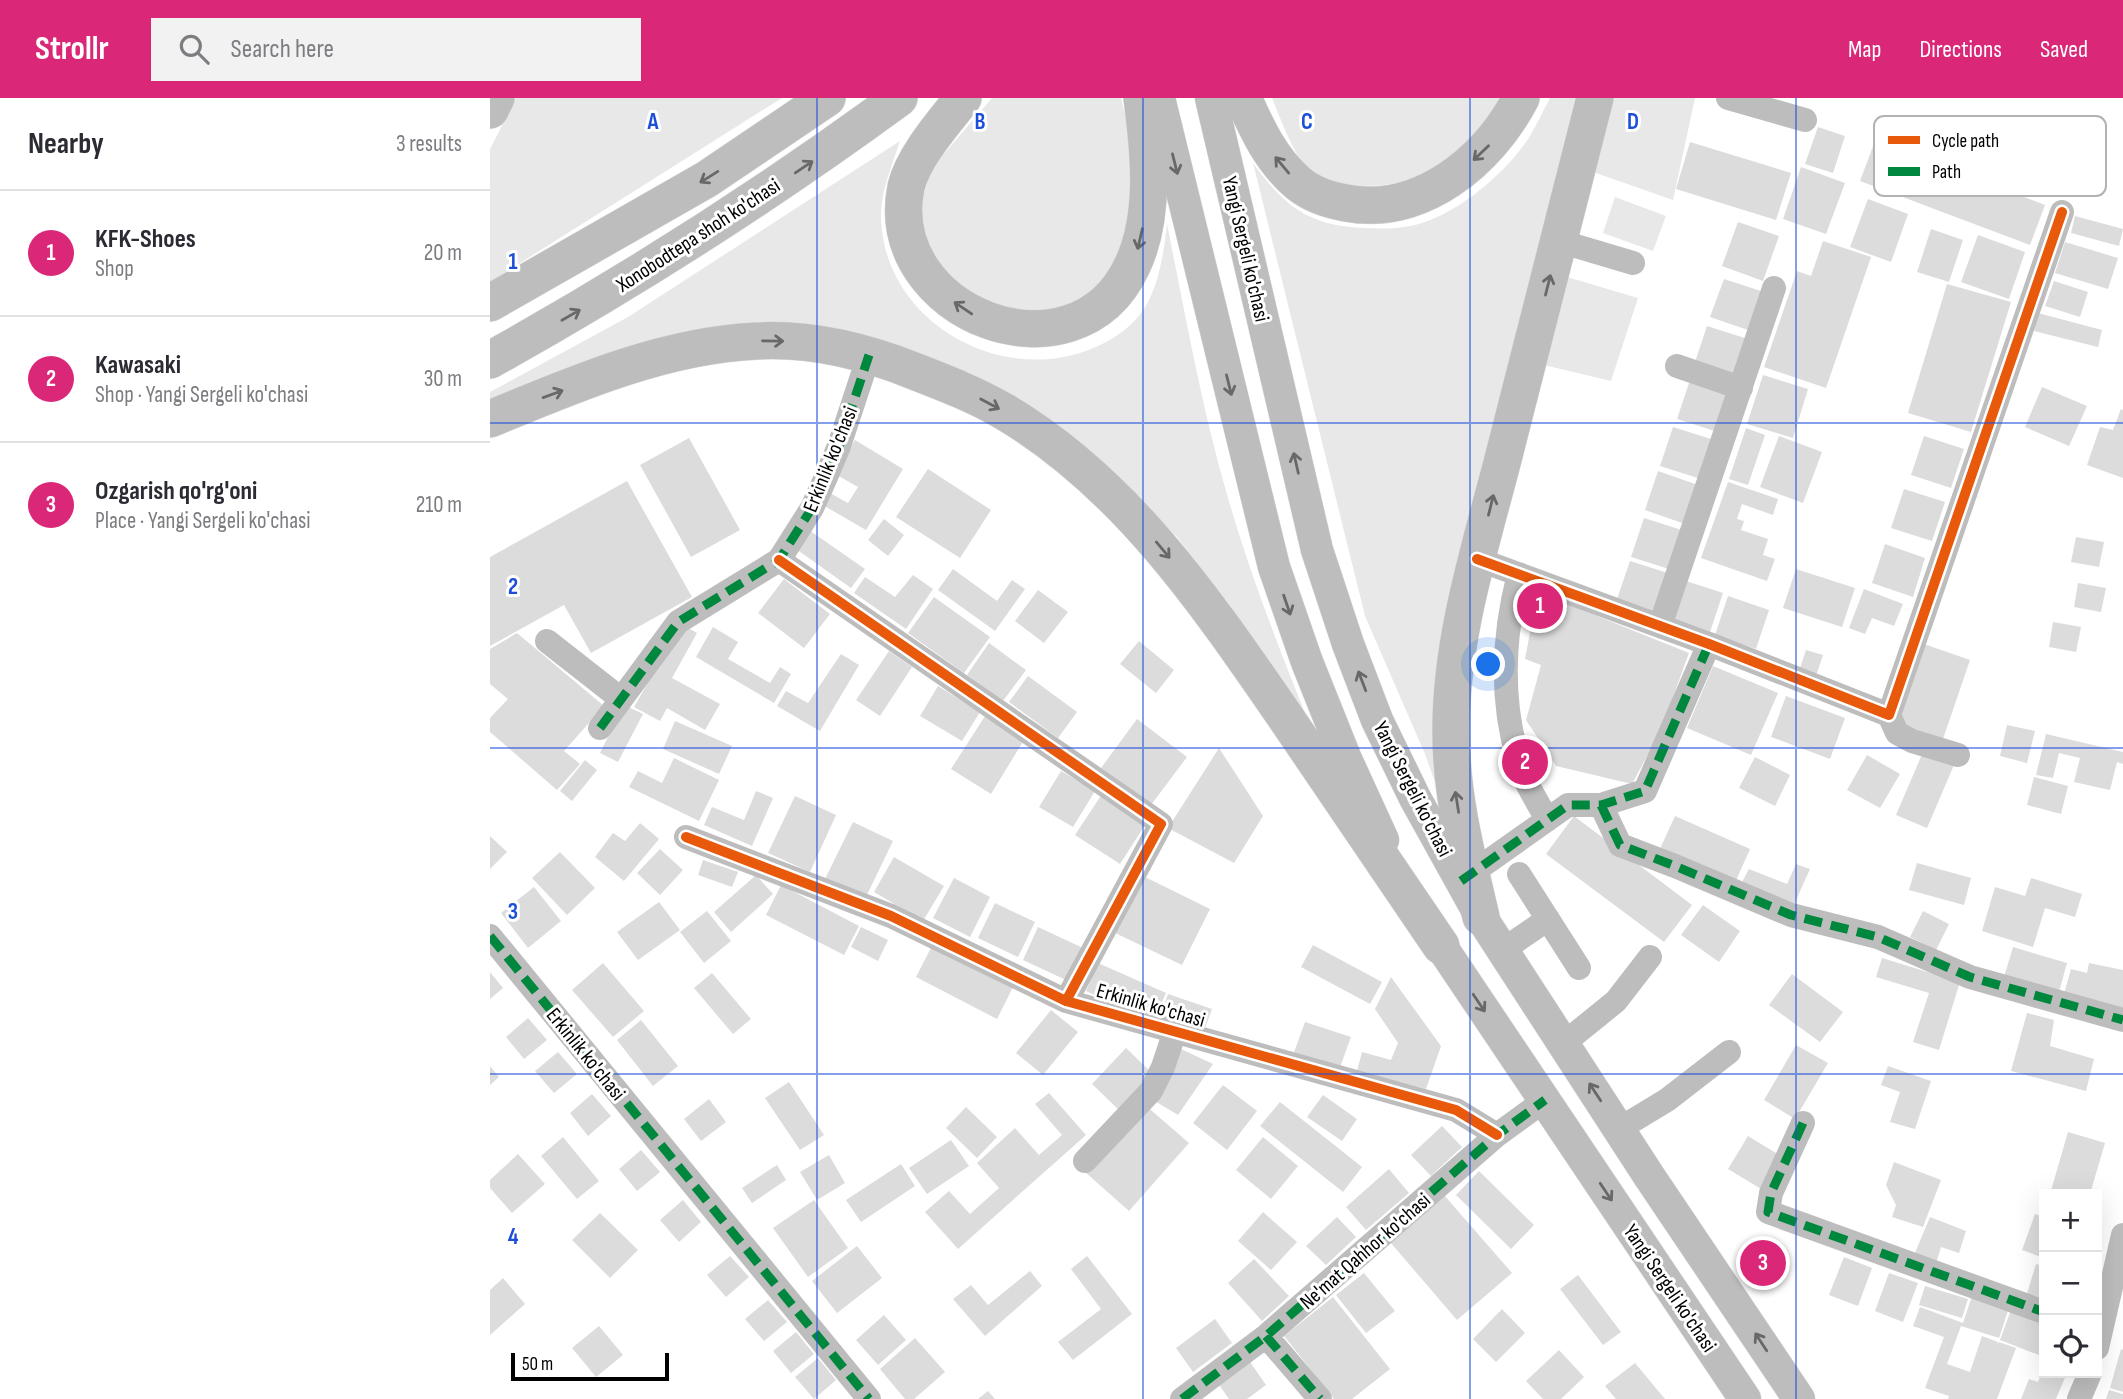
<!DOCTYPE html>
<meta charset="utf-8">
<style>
:root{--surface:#fff;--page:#f2f2f3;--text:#2b2b33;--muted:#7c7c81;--line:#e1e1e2;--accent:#db2777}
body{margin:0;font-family:"Sofia Sans Condensed",sans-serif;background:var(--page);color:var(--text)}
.controls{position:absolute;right:21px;bottom:21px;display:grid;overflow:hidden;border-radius:0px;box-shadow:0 7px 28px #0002}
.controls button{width:63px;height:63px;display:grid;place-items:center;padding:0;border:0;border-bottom:2px solid var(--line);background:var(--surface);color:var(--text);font:35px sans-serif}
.scale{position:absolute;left:21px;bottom:18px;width:158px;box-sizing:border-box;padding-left:7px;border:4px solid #000;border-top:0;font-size:19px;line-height:24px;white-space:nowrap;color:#000;-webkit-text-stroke:5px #fff;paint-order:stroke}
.you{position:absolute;left:999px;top:567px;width:24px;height:24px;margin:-18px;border:5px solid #fff;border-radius:50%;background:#1a73e8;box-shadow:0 0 0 10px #1a73e833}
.badge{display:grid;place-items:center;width:46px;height:46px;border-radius:50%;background:var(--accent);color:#fff;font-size:23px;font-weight:700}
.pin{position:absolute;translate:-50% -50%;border:4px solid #fff;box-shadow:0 2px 7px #0006}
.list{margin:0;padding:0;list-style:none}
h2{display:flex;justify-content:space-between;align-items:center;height:91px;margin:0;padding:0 28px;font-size:30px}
h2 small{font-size:23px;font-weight:400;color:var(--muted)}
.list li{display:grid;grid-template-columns:46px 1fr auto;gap:21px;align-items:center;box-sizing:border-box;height:126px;padding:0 28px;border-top:2px solid var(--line)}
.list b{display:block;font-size:26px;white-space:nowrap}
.list p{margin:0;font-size:23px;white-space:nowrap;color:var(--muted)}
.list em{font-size:23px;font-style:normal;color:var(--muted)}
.icon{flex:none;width:38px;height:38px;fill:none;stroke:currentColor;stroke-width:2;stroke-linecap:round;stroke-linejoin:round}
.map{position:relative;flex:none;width:1633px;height:1301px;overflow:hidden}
header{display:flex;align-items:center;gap:42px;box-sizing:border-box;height:98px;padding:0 35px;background:var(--accent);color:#fff}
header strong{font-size:33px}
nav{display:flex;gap:38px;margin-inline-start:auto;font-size:24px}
.search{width:490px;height:63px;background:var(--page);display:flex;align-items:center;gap:18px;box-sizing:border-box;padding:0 24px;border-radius:0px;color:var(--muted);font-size:26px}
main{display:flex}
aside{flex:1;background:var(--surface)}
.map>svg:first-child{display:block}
</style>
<header>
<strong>Strollr</strong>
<div class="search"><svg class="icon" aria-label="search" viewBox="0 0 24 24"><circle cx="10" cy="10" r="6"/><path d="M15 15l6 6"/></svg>Search here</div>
<nav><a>Map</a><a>Directions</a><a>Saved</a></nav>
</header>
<main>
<aside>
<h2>Nearby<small>3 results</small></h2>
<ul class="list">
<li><span class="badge">1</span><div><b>KFK-Shoes</b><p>Shop</p></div><em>20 m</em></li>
<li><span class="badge">2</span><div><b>Kawasaki</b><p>Shop · Yangi Sergeli ko'chasi</p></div><em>30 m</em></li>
<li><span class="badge">3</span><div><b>Ozgarish qo'rg'oni</b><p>Place · Yangi Sergeli ko'chasi</p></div><em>210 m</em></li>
</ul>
</aside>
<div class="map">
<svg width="1633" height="1301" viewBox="0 0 1633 1301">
<rect width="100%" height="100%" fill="#fff"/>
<!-- green -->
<path fill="#e8e8e8" d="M26 0H292L0 184V51Z
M502 0H631L642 45 638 146 600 203 527 221 456 184 431 133 432 101 439 80 452 58Z
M782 0H1011C977 54 941 88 874 88 854 88 830 83 815 67 803 55 789 17 782 0Z
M1060 0H1093L966 481 955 712 935 656 875 518 763 65C794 108 819 128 874 130 894 131 913 131 932 125 971 113 1018 73 1040 38 1047 26 1053 13 1060 0Z
M1122 0H1205L1183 102 1103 74Z
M410 43C402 68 390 95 391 121 395 224 510 288 601 251 624 242 647 226 658 204 670 181 674 152 677 126 695 215 711 306 736 393 758 471 787 545 817 620L736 502 687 439 631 382 361 235 0 305V294L138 219Z
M1125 99 1176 118 1163 153 1113 135Z
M1077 179 1148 200 1121 283 1054 267Z"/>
<!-- building -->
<path fill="#dcdcdc" d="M1328 29 1355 38 1343 75 1315 66Z
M1385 43 1555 107 1540 147 1370 83Z
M1200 44 1301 75 1286 122 1186 91Z
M1311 69 1355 85 1336 136 1293 121Z
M1378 101 1418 116 1401 164 1360 149Z
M1585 118 1633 131 1629 148 1581 135Z
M1248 124 1289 138 1273 183 1232 168Z
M1441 131 1473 142 1459 184 1427 174Z
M1488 137 1535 154 1519 201 1471 184Z
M1333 143 1381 159 1336 290 1274 269 1307 173 1321 178Z
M1575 144 1628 160 1618 191 1565 175Z
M1234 181 1274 194 1261 233 1220 219Z
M1564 183 1598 194 1590 219 1555 208Z
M1457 186 1521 204 1481 334 1418 315Z
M1548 215 1612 232 1608 249 1544 233Z
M1217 228 1258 241 1245 280 1204 267Z
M1273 277 1318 291 1303 340 1257 326Z
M1200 282 1240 295 1228 334 1187 321Z
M1552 289 1597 308 1579 348 1535 329Z
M1631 311 1633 312V380L1597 367 1610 329 1623 332Z
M1183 329 1224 342 1211 381 1170 368Z
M1256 330 1275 337 1258 387 1239 381Z
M1289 338 1332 354 1313 405 1270 389Z
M1434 338 1474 351 1461 390 1421 377Z
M199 340 250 432 201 459 150 367Z
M365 342 413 371 376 432 331 406 338 394 358 405 368 389 345 376Z
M438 371 501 412 470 460 406 419Z
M1168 373 1208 387 1195 426 1155 412Z
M137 383 202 499 101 555 74 507 0 548V459Z
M1238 384 1288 401 1283 417 1252 406 1247 421 1254 423 1251 432 1278 441 1273 457 1285 461 1277 483 1211 460Z
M1414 391 1455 404 1442 443 1401 430Z
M1154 420 1195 433 1182 472 1141 459Z
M394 421 414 437 398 458 378 442Z
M319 432 375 471 361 490 306 451Z
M1586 439 1614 444 1609 469 1581 464Z
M1395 446 1435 460 1423 499 1382 485Z
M1140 463 1181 476 1168 515 1127 501Z
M463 471 507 503 522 482 535 491 505 533 448 492Z
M1306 471 1365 490 1352 529 1293 510Z
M423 477 443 491 416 531 364 495 375 479 405 499Z
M294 481 340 516 314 550 268 515Z
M1193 482 1233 495 1220 534 1180 521Z
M1588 485 1616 490 1611 514 1584 509Z
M1374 491 1413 506 1404 528 1382 520 1375 536 1359 530Z
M548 492 578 514 554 545 525 523Z
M1050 495 1199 555 1171 632 1142 686 1066 668 1036 622 1051 567 1035 561 1045 508Z
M1238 498 1279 512 1266 551 1225 537Z
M444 499 500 539 474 575 418 535Z
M1563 524 1591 529 1586 554 1559 549Z
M191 526 207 535 182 580 230 606 215 632 177 610 170 623 144 609Z
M223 529 248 544 238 561 280 585 290 569 301 576 284 605 206 559Z
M27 535 114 608 74 653 90 666 67 692 0 634V620L18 601 0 586V551Z
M649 543 684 572 666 595 630 566Z
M499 545 536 572 513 603 477 577Z
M1434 546 1480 562 1453 641 1407 626Z
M1316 552 1333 557 1326 578 1309 573Z
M399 553 422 569 390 618 366 602Z
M351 556 369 567 330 633 287 608 296 593 318 605Z
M1223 568 1288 595 1261 657 1197 630Z
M538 578 587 614 568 640 519 604Z
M448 588 490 614 472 643 430 618Z
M1296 598 1355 620 1340 661 1281 639Z
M134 607 153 616 128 664 110 655Z
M495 618 534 642 501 696 461 671Z
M647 621 697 659 661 707 611 670Z
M185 623 242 648 229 676 173 651Z
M1517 627 1545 633 1537 665 1510 658Z
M1556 636 1633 654V666L1627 664 1620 692 1584 684 1590 660 1569 655 1563 680 1546 677Z
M729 650 773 718 744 765 678 730Z
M1433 654 1464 667 1437 730 1406 717Z
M1377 657 1410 676 1390 710 1357 692Z
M1265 659 1300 677 1285 708 1249 690Z
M184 660 229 682 209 723 139 689 148 673 172 685Z
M95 662 107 672 82 703 70 693Z
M571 673 605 693 583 729 549 709Z
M1544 679 1578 688 1571 716 1537 707Z
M266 693 283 700 262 748 214 727 222 709 254 722Z
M612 696 657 724 630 766 585 737Z
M305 698 346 717 320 774 278 755Z
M1084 718 1202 807 1174 844 1056 756Z
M1185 718 1260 751 1244 787 1169 753Z
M363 724 403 743 375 801 335 781Z
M150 725 169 741 134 783 105 759 123 735 135 743Z
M0 738 17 754 0 771Z
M170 751 193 772 170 797 147 775Z
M70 754 105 790 77 817 42 780Z
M404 759 454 788 433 823 384 794Z
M213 762 248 774 242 789 208 777Z
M1427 765 1481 780 1474 807 1419 792Z
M1306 766 1320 771 1303 809 1251 786 1259 771 1297 786Z
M266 777 283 796 241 834 224 814Z
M651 777 720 811 692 867 623 834Z
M464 780 500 799 480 839 443 820Z
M1541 780 1592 796 1585 819 1555 810 1543 849 1492 833 1505 789 1535 798Z
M291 787 369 828 354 857 276 817Z
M44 789 71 823 38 850 11 815Z
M169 804 190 832 148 862 127 834Z
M505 805 545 824 528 859 488 840Z
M1213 807 1250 833 1229 864 1191 837Z
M217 813 241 843 214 865 190 834Z
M1433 813 1459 826 1446 852 1420 839Z
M371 829 398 842 388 863 361 849Z
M548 829 593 850 578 883 533 862Z
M444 844 525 885 507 921 426 879Z
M823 847 892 884 880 906 811 869Z
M1523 849 1577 865 1569 894 1514 879Z
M1392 860 1470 884 1449 952 1423 944 1439 895 1386 879Z
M113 865 154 913 123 939 82 892Z
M608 865 676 895 663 924 596 893Z
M1599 865 1633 872V910L1574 896 1581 871 1597 875Z
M0 874 13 890 0 901Z
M222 875 261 921 243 936 204 890Z
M1302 876 1353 914 1330 944 1279 907Z
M901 879 951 948 936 991 867 973 872 954 901 962 908 945 885 911Z
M678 896 722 911 712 938 668 924Z
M561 912 588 934 553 977 526 955Z
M1537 915 1564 922 1560 948 1604 961 1596 993 1521 973Z
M38 920 57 942 34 961 16 939Z
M151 922 188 968 163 988 127 942Z
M815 924 861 939 849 972 803 957Z
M1306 947 1338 965 1305 1021 1274 1002Z
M636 950 664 977 630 1013 602 986Z
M691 951 723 966 688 1017 663 1002Z
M68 954 87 976 64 995 45 973Z
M0 968 9 979 0 987Z
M1398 968 1441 983 1425 1031 1400 1024 1410 994 1391 987Z
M299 984 334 1037 310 1052 275 1000Z
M733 987 767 1013 737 1052 703 1025Z
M559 995 596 1037 468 1151 435 1114 459 1093 480 1116 509 1090 487 1065 525 1030 549 1057 572 1037 545 1006Z
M102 996 121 1018 98 1038 80 1015Z
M833 997 867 1021 852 1043 817 1019Z
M219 1001 236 1024 211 1043 194 1021Z
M790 1004 872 1069 853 1094 770 1028Z
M654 1006 699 1045 639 1113 595 1074Z
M476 1009 507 1039 487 1060 456 1030Z
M952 1028 972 1049 941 1078 921 1057Z
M1578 1034 1615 1045 1600 1096H1560Z
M1258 1038 1291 1058 1271 1091 1238 1071Z
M73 1039 109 1083 87 1101 51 1058Z
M773 1039 808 1068 781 1101 746 1072Z
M461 1042 479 1068 437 1096 419 1070Z
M151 1052 170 1074 147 1093 129 1071Z
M28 1056 55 1086 22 1115 0 1090V1082Z
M339 1057 355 1085 327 1102 310 1074Z
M1404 1064 1451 1082 1433 1129 1402 1119 1406 1107 1396 1087Z
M411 1066 425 1088 371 1124 356 1102Z
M287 1067 296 1082 262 1105 252 1090Z
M899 1071 919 1095 876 1132 856 1109Z
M989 1073 1044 1127 1021 1151 966 1097Z
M954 1097 1022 1175 967 1222 900 1144Z
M193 1102 211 1124 189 1144 170 1122Z
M324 1102 358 1150 318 1179 283 1130Z
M773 1114 807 1144 781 1172 748 1143Z
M110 1115 148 1152 120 1180 82 1142Z
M1545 1116 1554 1119V1160L1532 1152Z
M847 1119 866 1139 836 1167 816 1148Z
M1440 1119 1476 1133 1469 1155 1451 1149 1445 1169 1422 1162Z
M1270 1141 1294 1177 1276 1189 1251 1153Z
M367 1148 392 1180 347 1215 322 1183Z
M240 1158 259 1179 236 1199 217 1177Z
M597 1158 642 1216 583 1262 568 1244 611 1211 581 1171Z
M1354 1159 1382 1170 1368 1208 1339 1197Z
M764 1161 799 1198 772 1223 738 1185Z
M1546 1166 1554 1168V1204L1536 1199Z
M540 1173 552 1188 495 1238 463 1201 481 1187 498 1207Z
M874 1175 905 1213 876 1235 846 1197Z
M1399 1175 1428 1185 1413 1224 1385 1213Z
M1088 1177 1131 1234 1113 1247 1070 1191Z
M13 1180 35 1206 0 1237V1192Z
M1435 1188 1478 1201 1472 1220 1429 1207Z
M1483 1195 1520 1207 1509 1240 1471 1228 1457 1266 1480 1274 1492 1238 1508 1244 1507 1247 1509 1244 1526 1250 1507 1301H1458L1459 1298 1435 1290 1454 1239 1423 1228 1430 1209 1473 1225Z
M843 1199 900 1271 862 1301H844L794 1238Z
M278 1202 297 1224 274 1243 255 1221Z
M1522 1209 1554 1221V1259L1510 1242Z
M1012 1211 1035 1235 1006 1264 983 1241Z
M394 1217 416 1242 388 1267 366 1242Z
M725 1221 742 1245 703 1274 686 1250Z
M109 1228 133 1257 106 1279 82 1250Z
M306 1234 324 1256 301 1275 283 1253Z
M425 1240 455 1274 424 1301H415L390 1271Z
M1631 1251 1633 1252V1294L1620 1290Z
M1069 1252 1094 1279 1071 1301H1053L1036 1283Z
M328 1260 346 1282 324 1301 305 1279Z
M758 1261 776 1287 757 1301H739L727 1284Z
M1145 1265 1175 1301H1126L1115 1288Z
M1554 1269V1275H1577L1566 1301H1531L1539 1281 1548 1284Z
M1619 1292 1633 1296V1301H1616Z
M498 1293 505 1301H488Z"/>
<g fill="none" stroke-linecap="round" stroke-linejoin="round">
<defs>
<path id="major" d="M669 0 784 469 817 564 855 659 893 742
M721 0 827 452 858 546 887 622 925 700 991 819 1159 1078 1309 1301
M939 827 951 848 1255 1301"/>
<path id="highway" d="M473 0C454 24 423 59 416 89 390 216 585 291 642 168 666 118 659 53 652 0
M753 0C767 31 781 62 808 85 821 96 839 102 856 105 931 119 998 63 1031 0
M0 12 6 0
M0 205 217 81 337 0
M0 262C142 183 278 96 409 0
M0 321C84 286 175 247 267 243 321 240 374 253 424 273 455 285 486 297 515 314 636 386 716 504 794 617 847 694 899 771 951 848
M991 819C977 759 961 697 961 636 960 544 989 453 1012 365 1043 243 1074 122 1105 0"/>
</defs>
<!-- major casing -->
<use href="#major" stroke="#dbdbdb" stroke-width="33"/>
<!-- highway casing -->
<use href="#highway" stroke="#dbdbdb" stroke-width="38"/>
<!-- minor -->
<path stroke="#bdbdbd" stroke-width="24" d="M1238 0 1315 22
M1069 143 1143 165
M1187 268 1251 290
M987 461 1219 546 1399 617
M289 462 671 726 576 903
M1029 476C1012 541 1010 609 1032 674 1038 690 1049 706 1057 722
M1170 528 1284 190
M57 543 131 601
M110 630 188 524 289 462 322 410 336 379 349 348 379 257
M1468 657 1422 643 1407 635 1399 617 1572 114
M1111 707 1130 747 1185 768 1301 817 1388 839 1480 879 1633 922
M196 739 401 818 576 903 966 1012 1007 1037
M1029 776 1089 870
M972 782 1078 707H1111L1155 693 1219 546
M0 838 379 1301
M1013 852 1058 821
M1073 946 1126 903 1160 859
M1313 1025 1281 1095 1278 1114 1554 1214
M1129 1031 1177 1002 1239 954
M595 1063 661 993 673 969 685 933
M776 1238 830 1301
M1607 1250 1633 1137
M692 1301 776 1238 1007 1037 1055 1002
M1589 1301 1600 1275"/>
<!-- major -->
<use href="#major" stroke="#bdbdbd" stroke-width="32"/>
<!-- highway -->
<use href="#highway" stroke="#bdbdbd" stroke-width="37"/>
<!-- quiet -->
<path stroke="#00873e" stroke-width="9" stroke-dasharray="18 9" stroke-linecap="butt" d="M110 630 188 524 289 462 322 410 336 379 349 348 379 257
M1111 707 1130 747 1185 768 1301 817 1388 839 1480 879 1633 922
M971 783 1078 707H1111L1155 693 1219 546
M0 838 379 1301
M1313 1025 1281 1095 1278 1114 1554 1214
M1607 1233 1611 1234
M776 1238 830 1301
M692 1301 776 1238 1007 1037 1055 1002"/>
<defs>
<path id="cycleway" d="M987 461 1219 546 1399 617 1572 114
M289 462 671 726 576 903
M196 739 401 818 576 903 966 1012 1007 1037"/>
</defs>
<!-- cycleway casing -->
<use href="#cycleway" stroke="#fff" stroke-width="15"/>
<!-- cycleway -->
<use href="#cycleway" stroke="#e8590c" stroke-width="10"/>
</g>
<!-- one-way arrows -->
<defs><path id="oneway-shaft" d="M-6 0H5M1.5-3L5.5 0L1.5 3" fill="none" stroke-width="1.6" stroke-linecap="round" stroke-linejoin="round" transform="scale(1.75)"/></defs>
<g stroke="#686868">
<use href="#oneway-shaft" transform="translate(991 55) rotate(136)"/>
<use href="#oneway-shaft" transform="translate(685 66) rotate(76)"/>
<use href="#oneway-shaft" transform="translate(792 67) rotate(-130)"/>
<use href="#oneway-shaft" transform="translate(314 69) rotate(-34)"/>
<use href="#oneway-shaft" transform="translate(219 79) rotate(148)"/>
<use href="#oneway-shaft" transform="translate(650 141) rotate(103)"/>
<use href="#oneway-shaft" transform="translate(1058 187) rotate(-76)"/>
<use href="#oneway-shaft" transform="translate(473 210) rotate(-146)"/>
<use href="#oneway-shaft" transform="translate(81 217) rotate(-30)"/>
<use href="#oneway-shaft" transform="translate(283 243) rotate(1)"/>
<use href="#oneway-shaft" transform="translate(739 287) rotate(76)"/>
<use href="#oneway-shaft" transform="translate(63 296) rotate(-20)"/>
<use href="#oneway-shaft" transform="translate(500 306) rotate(28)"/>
<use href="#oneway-shaft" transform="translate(806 365) rotate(-103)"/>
<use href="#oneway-shaft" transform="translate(1001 407) rotate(-76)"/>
<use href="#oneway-shaft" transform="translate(673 452) rotate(50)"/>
<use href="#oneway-shaft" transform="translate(797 507) rotate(71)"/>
<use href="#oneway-shaft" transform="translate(872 583) rotate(-111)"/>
<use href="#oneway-shaft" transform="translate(967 704) rotate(-99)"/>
<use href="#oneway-shaft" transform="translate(989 905) rotate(56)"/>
<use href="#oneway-shaft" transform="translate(1105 994) rotate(-123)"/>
<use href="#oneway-shaft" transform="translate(1116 1094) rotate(56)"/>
<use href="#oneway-shaft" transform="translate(1271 1244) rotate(-123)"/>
</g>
<!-- grid -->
<path fill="none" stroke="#1d4ed8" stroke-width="2" stroke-opacity="0.55" d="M327 0V1301M653 0V1301M980 0V1301M1306 0V1301M0 325H1633M0 650H1633M0 976H1633"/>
<g text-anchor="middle" stroke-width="6" stroke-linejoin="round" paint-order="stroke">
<!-- street labels -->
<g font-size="21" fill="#000" stroke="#fff">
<text transform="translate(208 137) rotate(-33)" y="7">Xonobodtepa shoh ko'chasi</text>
<text transform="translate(756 151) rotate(77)" y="7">Yangi Sergeli ko'chasi</text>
<text transform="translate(340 361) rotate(-68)" y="7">Erkinlik ko'chasi</text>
<text transform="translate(923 691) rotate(63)" y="7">Yangi Sergeli ko'chasi</text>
<text transform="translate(661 907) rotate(16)" y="7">Erkinlik ko'chasi</text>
<text transform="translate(96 956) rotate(51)" y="7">Erkinlik ko'chasi</text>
<text transform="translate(875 1153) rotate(-41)" y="7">Ne'mat Qahhor ko'chasi</text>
<text transform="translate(1180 1190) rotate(56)" y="7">Yangi Sergeli ko'chasi</text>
</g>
</g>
<!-- legend -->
<rect x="1384" y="18" width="232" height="80" rx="10" fill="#fff" stroke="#b2b2b2" stroke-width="2"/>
<rect x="1398" y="38" width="32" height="8" fill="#e8590c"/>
<rect x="1398" y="69" width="32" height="9" fill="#00873e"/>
<g font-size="19" fill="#000">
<text x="1442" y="49">Cycle path</text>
<text x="1442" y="80">Path</text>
</g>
<g font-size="23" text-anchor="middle" font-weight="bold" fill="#1d4ed8" stroke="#fff" stroke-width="6" stroke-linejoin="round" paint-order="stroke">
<text x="163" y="31">A</text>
<text x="490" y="31">B</text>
<text x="817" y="31">C</text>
<text x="1143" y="31">D</text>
<text x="23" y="171">1</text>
<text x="23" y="496">2</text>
<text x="23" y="821">3</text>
<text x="23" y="1146">4</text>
</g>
</svg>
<div class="controls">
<button>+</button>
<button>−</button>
<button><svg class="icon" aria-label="locate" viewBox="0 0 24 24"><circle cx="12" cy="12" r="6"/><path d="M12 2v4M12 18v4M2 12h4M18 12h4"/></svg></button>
</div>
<div class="scale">50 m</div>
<div class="you"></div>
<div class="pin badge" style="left:1050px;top:508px">1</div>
<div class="pin badge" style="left:1035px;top:664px">2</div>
<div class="pin badge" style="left:1273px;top:1165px">3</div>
</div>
</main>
